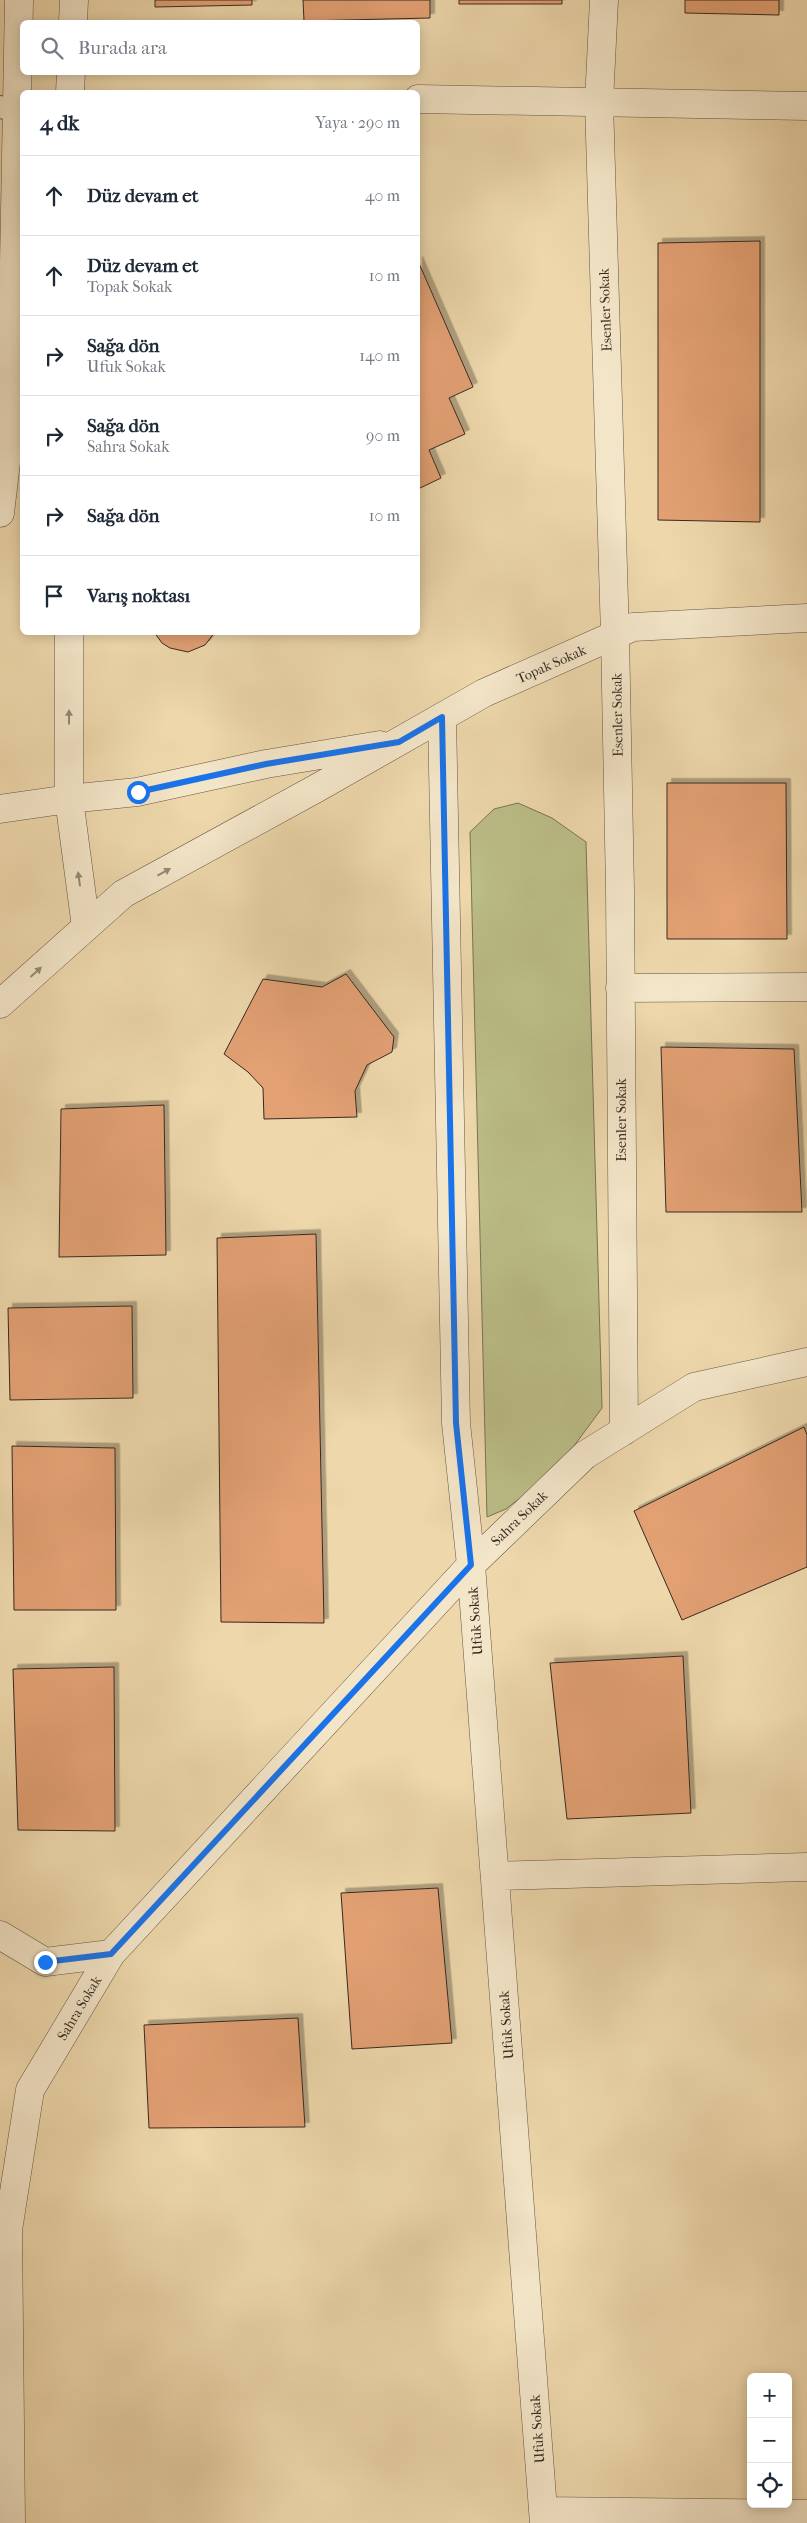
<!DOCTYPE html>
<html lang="tr">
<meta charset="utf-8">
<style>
:root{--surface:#fff;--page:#f6f6f7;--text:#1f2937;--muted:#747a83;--line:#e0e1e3}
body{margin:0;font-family:"IM FELL French Canon",serif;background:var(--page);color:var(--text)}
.controls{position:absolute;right:15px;bottom:15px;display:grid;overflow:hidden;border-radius:8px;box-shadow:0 2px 12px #0003}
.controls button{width:45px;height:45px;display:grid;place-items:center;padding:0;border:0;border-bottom:1px solid var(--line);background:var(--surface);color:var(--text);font:25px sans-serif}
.stop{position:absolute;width:15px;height:15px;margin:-11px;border:4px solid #1a73e8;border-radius:50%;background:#fff}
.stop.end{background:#1a73e8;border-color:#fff;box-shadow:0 1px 5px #0008}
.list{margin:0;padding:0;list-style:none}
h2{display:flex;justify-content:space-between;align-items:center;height:65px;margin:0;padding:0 20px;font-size:21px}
h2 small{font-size:16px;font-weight:400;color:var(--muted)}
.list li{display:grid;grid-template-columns:32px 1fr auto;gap:15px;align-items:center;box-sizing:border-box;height:80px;padding:0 20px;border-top:1px solid var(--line)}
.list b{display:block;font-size:19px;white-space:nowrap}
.list p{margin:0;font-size:16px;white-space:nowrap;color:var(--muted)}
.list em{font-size:16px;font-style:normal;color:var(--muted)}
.icon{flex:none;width:28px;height:28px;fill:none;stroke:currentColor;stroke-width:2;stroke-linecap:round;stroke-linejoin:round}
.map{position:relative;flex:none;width:807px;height:2523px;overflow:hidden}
.search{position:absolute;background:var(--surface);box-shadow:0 2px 12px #0003;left:20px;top:20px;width:400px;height:55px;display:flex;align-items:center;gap:12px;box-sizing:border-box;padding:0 18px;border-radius:8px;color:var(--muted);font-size:19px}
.panel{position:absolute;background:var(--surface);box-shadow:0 2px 12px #0003;left:20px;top:90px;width:400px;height:545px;border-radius:8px}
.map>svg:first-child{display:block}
</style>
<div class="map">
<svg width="807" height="2523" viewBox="0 0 807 2523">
<defs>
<filter id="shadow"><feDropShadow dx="4.5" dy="-4.5" stdDeviation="0" flood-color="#0004"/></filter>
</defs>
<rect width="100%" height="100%" fill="#edd7ab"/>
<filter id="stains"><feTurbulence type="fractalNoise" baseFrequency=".004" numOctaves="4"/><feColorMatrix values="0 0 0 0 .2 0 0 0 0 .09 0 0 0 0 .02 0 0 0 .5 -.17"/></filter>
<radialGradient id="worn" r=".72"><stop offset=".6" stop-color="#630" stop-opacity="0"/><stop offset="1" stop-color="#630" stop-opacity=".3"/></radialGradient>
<!-- green -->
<path fill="#bbbd87" stroke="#787455" d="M518 803 552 818 586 842 602 1408 557 1469 506 1509 487 1517 470 832 494 809Z"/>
<!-- building -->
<path fill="#e2a073" stroke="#362a23" filter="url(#shadow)" d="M155 0H252V5L155 7Z
M303 0H430V18L304 21Z
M459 0H562V4H459Z
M685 0H779V15L685 13Z
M760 241V522L658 520V243Z
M418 261 473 387 449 398 465 434 429 450 441 478 418 489Z
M154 632H215L205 645 188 652 170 648 162 643Z
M667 783H786L787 939H667Z
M346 974 394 1037 392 1052 367 1065 355 1091 357 1117 264 1119 263 1088 248 1072 224 1054 263 979 322 987Z
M661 1047 794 1049 802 1212H666Z
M164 1105 166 1255 59 1257 61 1109Z
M316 1234 324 1623 221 1622 217 1238Z
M132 1306 133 1398 10 1400 8 1308Z
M804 1427 807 1435V1567L682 1620 634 1511Z
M12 1446 115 1448 116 1610H14Z
M683 1656 691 1813 567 1819 550 1663Z
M114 1667 115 1831 18 1830 13 1669Z
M438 1888 452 2043 352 2049 341 1893Z
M298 2018 305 2127 149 2128 144 2025Z"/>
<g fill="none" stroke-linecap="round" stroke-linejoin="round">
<defs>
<path id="service" d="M0 107 18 110"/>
<path id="minor" d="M604 0 599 102 615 635 620 890 624 1431
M418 99 807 106
M442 717 456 1423 471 1565 544 2523
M620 988 807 987
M495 1876 807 1867
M0 1935 45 1962 111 1954
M543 2511 807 2514
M11 2523 8 2230 30 2090 111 1954 471 1565 585 1455 694 1387 807 1362"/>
<path id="tertiary" d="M73 22 74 0
M70 92 71 72
M0 513 11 420 19 0
M69 632V799L86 927
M0 809 69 799 137 792 266 764 380 745
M0 1004 123 894 317 788 484 693 633 627 807 618"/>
</defs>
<!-- service casing -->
<use href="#service" stroke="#645545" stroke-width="24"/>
<!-- minor casing -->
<use href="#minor" stroke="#645545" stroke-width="29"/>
<!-- tertiary casing -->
<use href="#tertiary" stroke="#645545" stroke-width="29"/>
<!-- service -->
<use href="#service" stroke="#f3e5c8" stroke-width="22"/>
<!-- minor -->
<use href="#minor" stroke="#f3e5c8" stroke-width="28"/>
<!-- tertiary -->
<use href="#tertiary" stroke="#f3e5c8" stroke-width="28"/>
</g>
<!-- one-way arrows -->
<defs><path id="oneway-solid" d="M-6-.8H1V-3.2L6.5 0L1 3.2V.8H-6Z" transform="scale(1.25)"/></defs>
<g fill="#948876">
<use href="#oneway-solid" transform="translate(69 717) rotate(-90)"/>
<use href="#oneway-solid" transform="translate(164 872) rotate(-29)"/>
<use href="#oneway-solid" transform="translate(79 879) rotate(-98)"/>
<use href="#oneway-solid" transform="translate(36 972) rotate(-42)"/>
</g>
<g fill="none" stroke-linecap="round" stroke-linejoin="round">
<!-- route -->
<path stroke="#1a73e8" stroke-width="6" d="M45 1962 111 1954 471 1565 456 1423 442 717 399 742 266 764 138 792"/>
</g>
<g text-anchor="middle" stroke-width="5" stroke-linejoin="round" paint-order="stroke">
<!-- street labels -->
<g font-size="14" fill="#362a23" stroke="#f3e5c8">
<text transform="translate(605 310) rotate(-92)" y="5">Esenler Sokak</text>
<text transform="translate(551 664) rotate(-24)" y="5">Topak Sokak</text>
<text transform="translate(617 715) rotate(-91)" y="5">Esenler Sokak</text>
<text transform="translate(621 1120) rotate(-90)" y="5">Esenler Sokak</text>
<text transform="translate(519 1518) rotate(-44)" y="5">Sahra Sokak</text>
<text transform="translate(475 1621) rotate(-94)" y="5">Ufuk Sokak</text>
<text transform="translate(79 2008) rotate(-59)" y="5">Sahra Sokak</text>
<text transform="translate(506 2025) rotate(-94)" y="5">Ufuk Sokak</text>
<text transform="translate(537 2429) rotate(-94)" y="5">Ufuk Sokak</text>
</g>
</g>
<rect width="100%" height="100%" filter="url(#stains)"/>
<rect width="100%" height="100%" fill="url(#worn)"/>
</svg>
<div class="controls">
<button>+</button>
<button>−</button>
<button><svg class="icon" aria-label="locate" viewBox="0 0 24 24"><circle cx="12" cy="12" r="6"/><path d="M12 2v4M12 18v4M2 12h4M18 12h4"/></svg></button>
</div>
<div class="stop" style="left:138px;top:792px"></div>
<div class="stop end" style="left:45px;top:1962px"></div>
<div class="search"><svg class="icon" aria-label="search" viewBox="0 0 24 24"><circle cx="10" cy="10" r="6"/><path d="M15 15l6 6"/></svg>Burada ara</div>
<section class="panel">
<h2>4 dk<small>Yaya · 290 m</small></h2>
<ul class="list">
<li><svg class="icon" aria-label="ahead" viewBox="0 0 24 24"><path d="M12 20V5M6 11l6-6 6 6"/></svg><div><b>Düz devam et</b></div><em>40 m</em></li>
<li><svg class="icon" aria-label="ahead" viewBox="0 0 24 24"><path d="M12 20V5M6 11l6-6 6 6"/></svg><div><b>Düz devam et</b><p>Topak Sokak</p></div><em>10 m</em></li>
<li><svg class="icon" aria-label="right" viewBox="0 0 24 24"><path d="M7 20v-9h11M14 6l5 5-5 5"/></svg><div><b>Sağa dön</b><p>Ufuk Sokak</p></div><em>140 m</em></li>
<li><svg class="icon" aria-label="right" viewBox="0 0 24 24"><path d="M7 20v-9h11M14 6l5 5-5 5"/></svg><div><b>Sağa dön</b><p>Sahra Sokak</p></div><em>90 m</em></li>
<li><svg class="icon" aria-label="right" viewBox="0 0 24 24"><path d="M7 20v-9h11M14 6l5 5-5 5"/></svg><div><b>Sağa dön</b></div><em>10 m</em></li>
<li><svg class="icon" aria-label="arrive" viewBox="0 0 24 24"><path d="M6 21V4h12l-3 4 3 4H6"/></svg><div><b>Varış noktası</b></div></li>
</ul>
</section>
</div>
